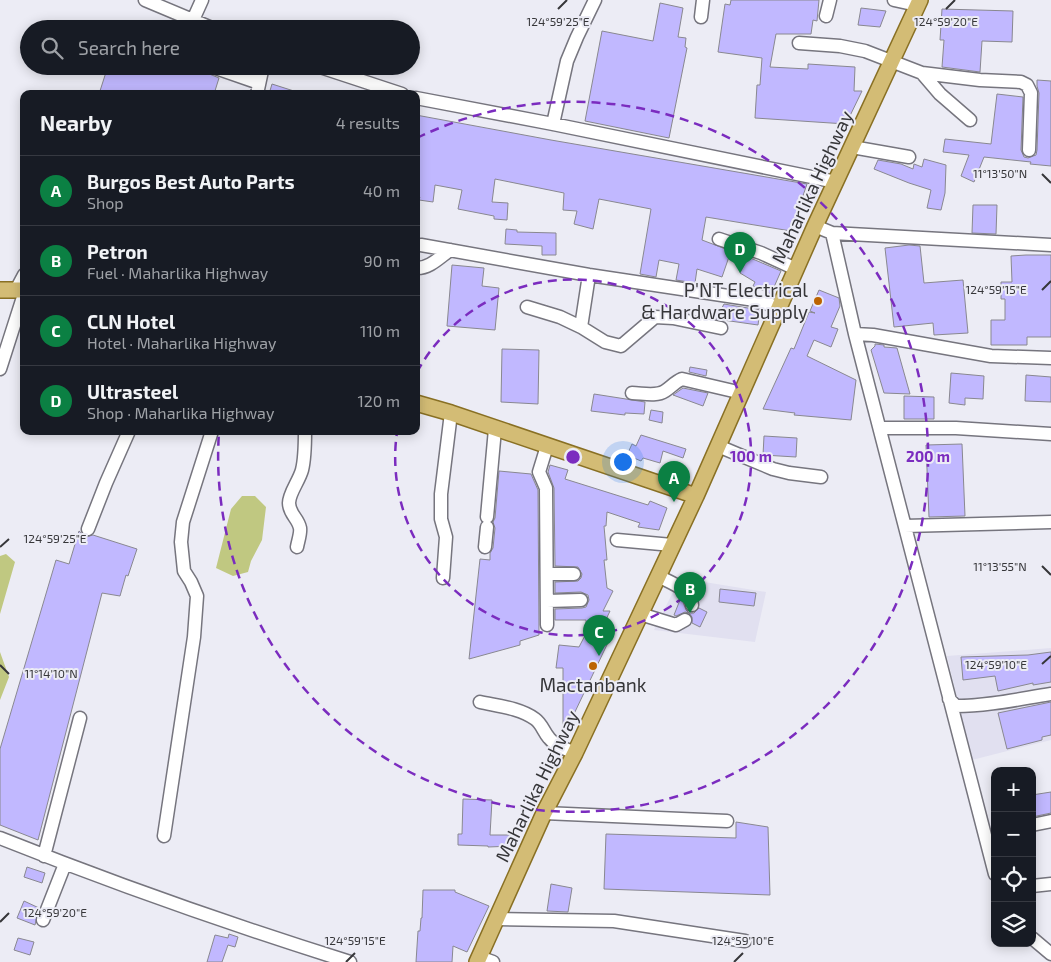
<!DOCTYPE html>
<meta charset="utf-8">
<style>
:root{--surface:#171b24;--page:#242831;--text:#f1f3f6;--muted:#9ea1a6;--line:#363941;--accent:#0b8043}
body{margin:0;font-family:"Exo 2",sans-serif;background:var(--page);color:var(--text)}
.controls{position:absolute;right:15px;bottom:15px;display:grid;overflow:hidden;border-radius:10px;box-shadow:0 2px 12px #0003}
.controls button{width:45px;height:45px;display:grid;place-items:center;padding:0;border:0;border-bottom:1px solid var(--line);background:var(--surface);color:var(--text);font:25px sans-serif}
.you{position:absolute;left:622px;top:461px;width:18px;height:18px;margin:-12px;border:4px solid #fff;border-radius:50%;background:#1a73e8;box-shadow:0 0 0 8px #1a73e833}
.badge{display:grid;place-items:center;width:32px;height:32px;border-radius:50%;background:var(--accent);color:#fff;font-size:16px;font-weight:700}
.pin{position:absolute;translate:-50% -41px;filter:drop-shadow(0 1px 2px #0008)}
.pin::after{content:'';position:absolute;top:26px;width:18px;height:15px;background:inherit;clip-path:polygon(0 0,100% 0,50% 100%)}
.list{margin:0;padding:0;list-style:none}
h2{display:flex;justify-content:space-between;align-items:center;height:65px;margin:0;padding:0 20px;font-size:21px}
h2 small{font-size:16px;font-weight:400;color:var(--muted)}
.list li{display:grid;grid-template-columns:32px 1fr auto;gap:15px;align-items:center;box-sizing:border-box;height:70px;padding:0 20px;border-top:1px solid var(--line)}
.list b{display:block;font-size:19px;white-space:nowrap}
.list p{margin:0;font-size:16px;white-space:nowrap;color:var(--muted)}
.list em{font-size:16px;font-style:normal;color:var(--muted)}
.icon{flex:none;width:28px;height:28px;fill:none;stroke:currentColor;stroke-width:2;stroke-linecap:round;stroke-linejoin:round}
.map{position:relative;flex:none;width:1051px;height:962px;overflow:hidden}
.search{position:absolute;background:var(--surface);box-shadow:0 2px 12px #0003;left:20px;top:20px;width:400px;height:55px;display:flex;align-items:center;gap:12px;box-sizing:border-box;padding:0 18px;border-radius:28px;color:var(--muted);font-size:19px}
.panel{position:absolute;background:var(--surface);box-shadow:0 2px 12px #0003;left:20px;top:90px;width:400px;height:345px;border-radius:10px}
.map>svg:first-child{display:block}
</style>
<div class="map">
<svg width="1051" height="962" viewBox="0 0 1051 962">
<rect width="100%" height="100%" fill="#ececf5"/>
<!-- built -->
<path fill="#e1e0f0" d="M680 578 766 592 755 642 654 630Z
M1051 648V740L972 760 947 656Z"/>
<!-- green -->
<path fill="#c0c881" d="M242 496H255L266 507 262 540 251 561 248 572 233 576 216 568 231 509Z
M6 554 15 562 0 614V556Z
M0 652 9 677 0 700Z"/>
<!-- building -->
<path fill="#c1b8ff" stroke="#898890" d="M731 0H819L817 21 813 20 811 34H776L770 67 808 69V64L855 67 854 91H862L846 124 755 118 757 85H760L762 58 718 52 725 4 730 5Z
M660 3 683 8 678 37 686 38 685 47 687 48 669 138 585 121 602 31 653 41Z
M861 8 886 11 880 27 858 25Z
M942 9 1013 11 1012 42 982 41 980 72 942 67 944 40H940Z
M108 66H202L204 71 207 73 219 78 214 94H99Z
M1037 80 1051 81V166L1030 164 1031 162 984 157 974 182 961 176 969 155 943 152 945 139 991 144 997 94 1023 97 1021 150 1024 157 1028 158 1036 155 1037 150 1039 93 1037 86Z
M272 84 297 92V94H269Z
M416 115 551 140 807 184 791 231 706 217 702 240 731 251 722 277 697 269 695 283 676 280 679 264 659 260 656 277 640 274 651 209 599 199 593 229 574 224 577 211 563 210 564 193 495 179 492 202 508 203 507 220 494 219V216L458 209 462 190 435 185 433 202 419 200 420 197 416 196Z
M924 159 946 165 945 193 941 210 927 208 931 190 909 183 874 169 878 160 901 164 913 169 914 164 922 167Z
M973 205H997L996 234 972 233Z
M506 229 517 230V232L556 233V255H542V246L505 244Z
M909 245 920 246 924 283 963 280 968 333 934 335 933 323 894 327 885 248Z
M1026 255H1051V337H1027V345H991V320H1005V299H1001V282H1012L1011 256Z
M748 257 781 271 771 294 753 286 755 282 740 273Z
M452 265 484 268 482 286 499 288 495 330 447 326Z
M819 290 839 298 840 306 831 327 838 329 831 347 814 340 807 356 856 380 851 420 794 415 795 413 763 409 791 348 794 349 809 312 815 313 810 311Z
M724 304 760 310 758 325 716 319Z
M875 344 884 345V347L897 348 910 394 884 393 871 350 875 346Z
M502 349 539 350 538 404 501 402Z
M690 367 707 370 706 376 689 372Z
M951 373 984 376 983 399 965 398V405L949 403Z
M1026 375 1051 377V402L1025 401Z
M683 388 708 393 703 406 673 395Z
M594 394 645 402 644 414 625 413V415L591 411Z
M904 396 934 397V419H904Z
M651 410 663 412 662 423 649 420Z
M641 435 686 449 683 458 663 451 660 463 643 458 641 461 627 455 632 444 636 446Z
M764 436 797 438 796 457 763 455Z
M962 444 965 516 929 517 926 445Z
M550 465 568 470 565 479 648 505 650 501 667 508 659 530 638 527 640 523 607 512 606 526H604L607 560H604L607 588 613 591 603 611H610L602 628 614 630 563 737V668H556L559 645 579 647 591 624H586V620H555V609L582 608 586 607 589 600 588 595 581 592 555 593V582L578 581 581 578 582 574 578 567 555 566 554 488 548 472Z
M499 471 531 474 538 490 539 635 520 641V645L469 659 480 559 490 560V553L493 548 495 528 493 522 495 518Z
M79 531 86 537 93 535 137 549 128 576 126 575 120 596 102 593 38 840 0 825V749L56 560 69 564Z
M720 589 756 593 754 606 719 602Z
M680 600 683 602 686 610 689 613H694L699 608 707 612 700 627 692 623V617L689 613 685 612 676 616 674 615Z
M1051 652V682L1033 685V683L998 691 995 676 963 680 961 657 1028 655Z
M1051 702V735L1042 737V740L1007 749 998 713Z
M1051 792V813L1032 817V795Z
M463 799 492 800 490 835H514V846L488 847V846L458 845V834H462Z
M736 822 768 827 770 895 604 889 606 834 736 838Z
M27 867 45 873 42 883 24 877Z
M551 884 572 888 568 912 547 911Z
M423 890H455V892L489 906 467 952 453 946 452 962H416L418 931H420L421 918H422Z
M24 901 39 908 35 925 17 918Z
M229 934 238 937 235 947 228 945 222 962H207L215 935 228 938Z
M18 938 34 942 30 955 14 950Z"/>
<g fill="none" stroke-linecap="round" stroke-linejoin="round">
<defs>
<path id="minor" d="M145 0 214 29
M894 0 917 5
M826 16 830 0
M701 17 703 0
M193 20 202 0
M799 43 840 46 865 51 922 73 940 94 970 120
M210 66 259 83
M317 66 402 94
M922 73 980 80 1021 82 1027 85 1031 93 1029 150
M257 94 263 66
M416 98 553 124 836 182
M553 124 567 61 577 37 595 0
M852 147 909 157
M815 226 832 233 1051 245
M832 233 855 334 995 874
M719 239 761 253 796 269
M421 245 589 275 748 299 780 307
M416 268C429 269 440 257 450 250
M589 275 581 327 605 342 621 346 655 317 673 318 721 328
M16 290 24 275
M527 307 560 317 581 327
M855 334 873 335 991 356 1051 358
M0 369 24 294
M632 393C642 393 656 397 665 391 671 387 675 382 682 379L742 393
M880 428H956L1051 434
M718 446 773 469 789 473 821 477
M487 517 495 429
M905 526 1051 522
M88 529 106 483 129 431
M617 540 672 545
M297 547C298 541 301 533 300 528 298 518 289 514 289 503 289 493 299 481 302 470 305 458 305 444 305 431
M485 547 487 527
M547 574H574
M658 576C671 583 691 589 692 605
M443 578 446 537 441 519V494L451 413
M547 601 581 600
M640 614 676 625 685 620
M547 625 546 488 539 472 547 446
M949 699 956 706C988 706 1019 699 1051 694
M480 702C498 706 520 708 535 719 542 724 543 731 549 738 555 746 566 749 575 753
M544 813 727 821
M1032 825 1051 821
M164 836 194 637 197 596 191 582 184 571 181 542 183 522 212 431
M0 838C115 884 232 925 350 962
M44 856 80 718
M1032 886 1051 884
M496 919 614 921 745 941
M43 920 65 864
M1032 938 1051 954
M479 957 493 962"/>
<path id="major" d="M0 290H24
M416 403 451 413 696 496
M477 962 544 813 575 753 696 496 815 226 920 0"/>
</defs>
<!-- minor casing -->
<use href="#minor" stroke="#76757e" stroke-width="15"/>
<!-- major casing -->
<use href="#major" stroke="#897024" stroke-width="18"/>
<!-- minor -->
<use href="#minor" stroke="#fff" stroke-width="12"/>
<!-- major -->
<use href="#major" stroke="#d3bc75" stroke-width="15"/>
</g>
<!-- ticks -->
<path fill="none" stroke="#363639" stroke-width="2" d="M558 9 567 0M946 9 955 0M1042 174 1051 183M1042 290 1051 281M0 547 9 539M1042 566 1051 575M1042 664 1051 656M0 665 9 674M0 922 9 913M346 962 355 953M734 962 743 953"/>
<!-- distance rings -->
<g fill="none" stroke="#7b2cbf" stroke-width="2.5" stroke-dasharray="9 6">
<path d="M417 372A178 178 0 1 1 397 432"/>
<path d="M417 138A355 355 0 1 1 219 432"/>
</g>
<!-- markers -->
<g fill="#bc6301" stroke="#ececf5" stroke-width="2">
<circle cx="818" cy="301" r="5"/>
<circle cx="593" cy="666" r="5"/>
</g>
<g text-anchor="middle" stroke-width="4" stroke-linejoin="round" paint-order="stroke">
<!-- street labels -->
<g font-size="19" fill="#363639" stroke="#ececf5">
<text transform="translate(812 187) rotate(-65)" y="7">Maharlika Highway</text>
<text transform="translate(537 786) rotate(-64)" y="7">Maharlika Highway</text>
</g>
<!-- poi labels -->
<g font-size="19" fill="#363639" stroke="#ececf5" text-anchor="end">
<text x="808" y="297">P'NT Electrical<tspan x="808" dy="22">&amp; Hardware Supply</tspan></text>
<text x="593" y="692" text-anchor="middle">Mactanbank</text>
</g>
</g>
<g font-size="12" text-anchor="middle" fill="#363639" stroke="#ececf5" stroke-width="4" stroke-linejoin="round" paint-order="stroke">
<text x="558" y="26">124°59'25"E</text>
<text x="946" y="26">124°59'20"E</text>
<text x="1000" y="178">11°13'50"N</text>
<text x="996" y="294">124°59'15"E</text>
<text x="55" y="543">124°59'25"E</text>
<text x="1000" y="571">11°13'55"N</text>
<text x="996" y="669">124°59'10"E</text>
<text x="51" y="678">11°14'10"N</text>
<text x="55" y="917">124°59'20"E</text>
<text x="355" y="945">124°59'15"E</text>
<text x="743" y="945">124°59'10"E</text>
</g>
<circle cx="573" cy="457" r="8" fill="#7b2cbf" stroke="#ececf5" stroke-width="2.5"/>
<g font-size="15" text-anchor="middle" font-weight="bold" fill="#7b2cbf" stroke="#ececf5" stroke-width="4" stroke-linejoin="round" paint-order="stroke">
<text x="751" y="462">100 m</text>
<text x="928" y="462">200 m</text>
</g>
</svg>
<div class="controls">
<button>+</button>
<button>−</button>
<button><svg class="icon" aria-label="locate" viewBox="0 0 24 24"><circle cx="12" cy="12" r="6"/><path d="M12 2v4M12 18v4M2 12h4M18 12h4"/></svg></button>
<button><svg class="icon" aria-label="layers" viewBox="0 0 24 24"><path d="M12 4l9 5-9 5-9-5zM3 14l9 5 9-5"/></svg></button>
</div>
<div class="you"></div>
<div class="pin badge" style="left:674px;top:502px">A</div>
<div class="pin badge" style="left:690px;top:613px">B</div>
<div class="pin badge" style="left:599px;top:656px">C</div>
<div class="pin badge" style="left:740px;top:273px">D</div>
<div class="search"><svg class="icon" aria-label="search" viewBox="0 0 24 24"><circle cx="10" cy="10" r="6"/><path d="M15 15l6 6"/></svg>Search here</div>
<section class="panel">
<h2>Nearby<small>4 results</small></h2>
<ul class="list">
<li><span class="badge">A</span><div><b>Burgos Best Auto Parts</b><p>Shop</p></div><em>40 m</em></li>
<li><span class="badge">B</span><div><b>Petron</b><p>Fuel · Maharlika Highway</p></div><em>90 m</em></li>
<li><span class="badge">C</span><div><b>CLN Hotel</b><p>Hotel · Maharlika Highway</p></div><em>110 m</em></li>
<li><span class="badge">D</span><div><b>Ultrasteel</b><p>Shop · Maharlika Highway</p></div><em>120 m</em></li>
</ul>
</section>
</div>
